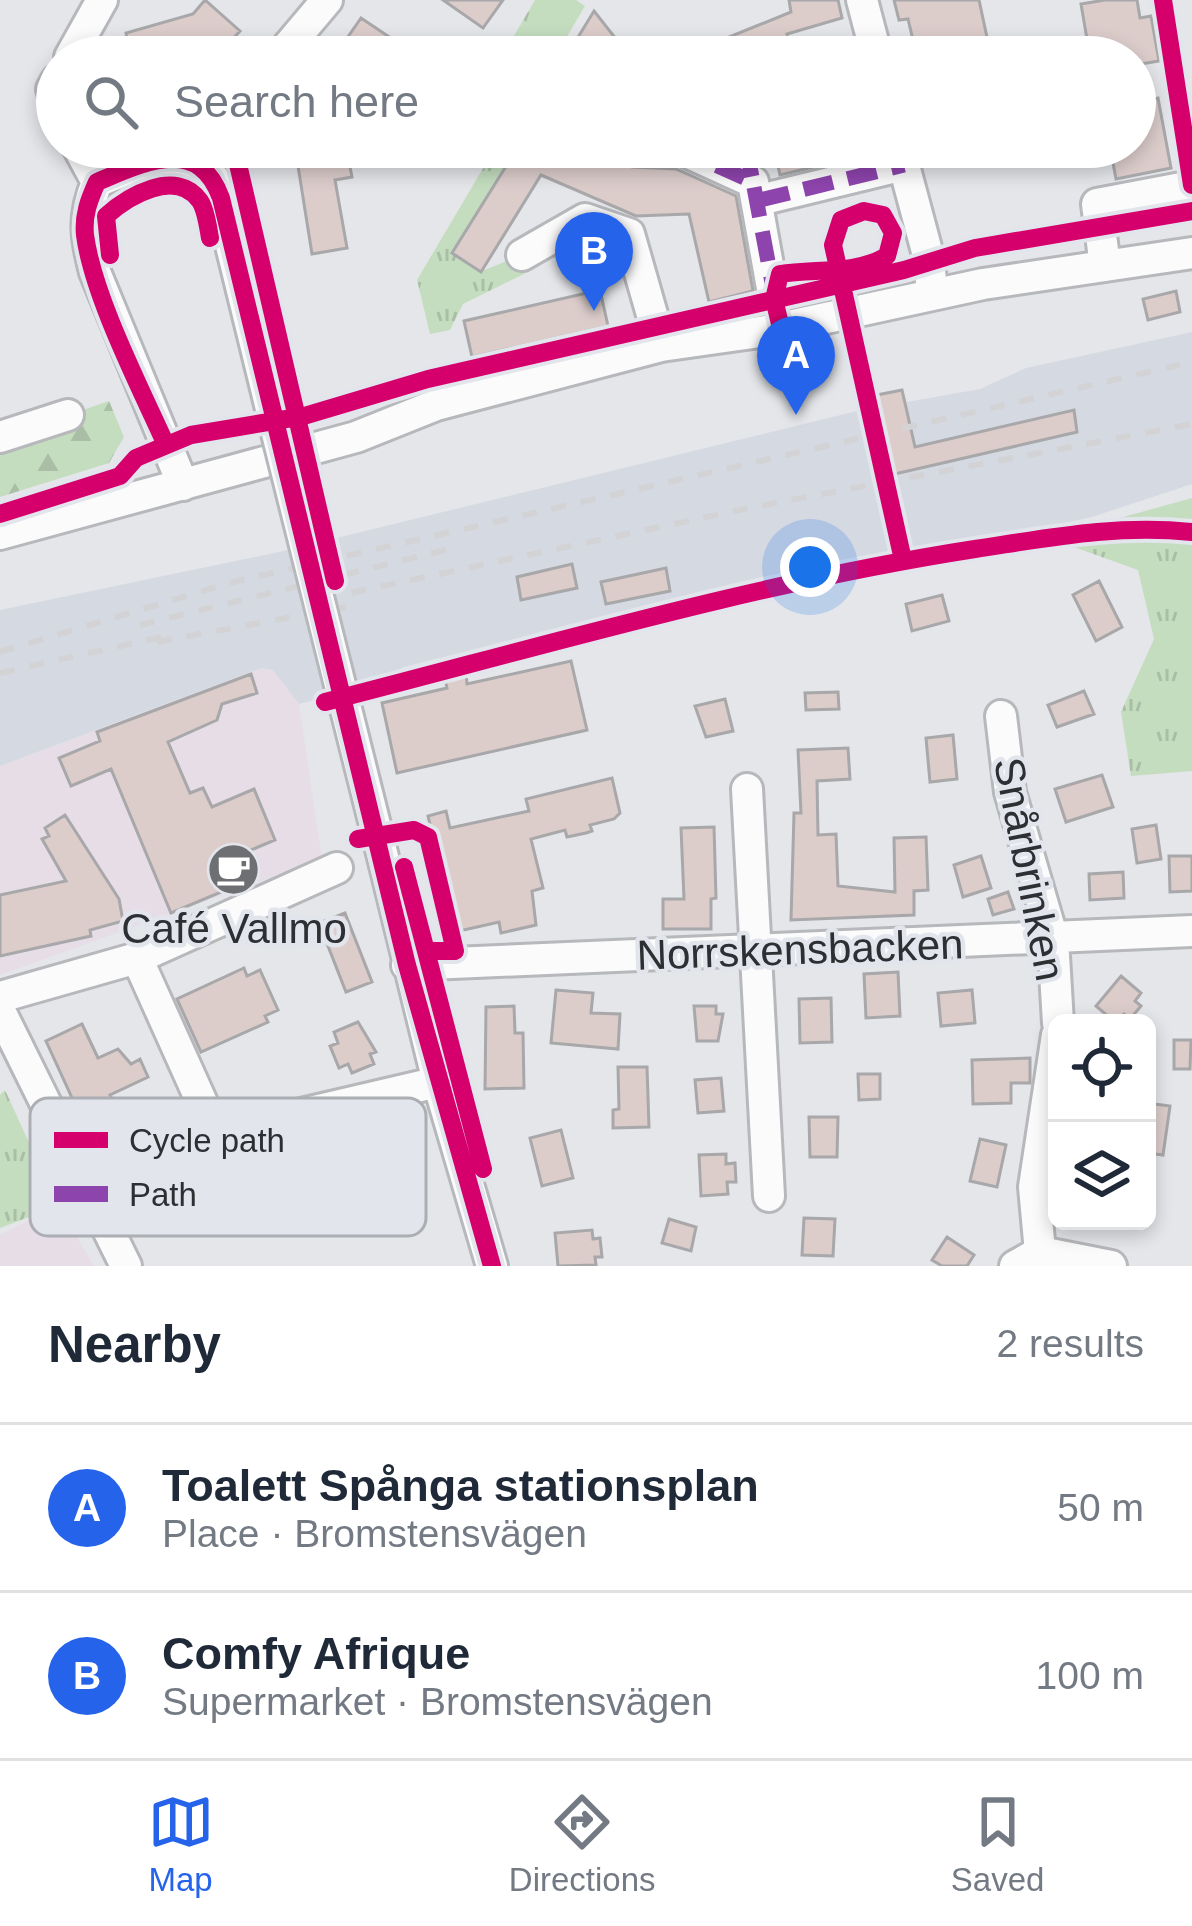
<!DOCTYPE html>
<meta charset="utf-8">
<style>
:root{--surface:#fff;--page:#f2f2f3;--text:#1f2937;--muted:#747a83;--line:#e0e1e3;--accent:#2563eb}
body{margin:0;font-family:Arial,sans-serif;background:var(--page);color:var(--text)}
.controls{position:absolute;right:36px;bottom:36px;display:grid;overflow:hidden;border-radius:18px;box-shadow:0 6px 18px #0003}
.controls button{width:108px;height:108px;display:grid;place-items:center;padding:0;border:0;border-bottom:3px solid var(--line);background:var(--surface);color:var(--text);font:60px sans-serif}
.you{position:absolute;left:810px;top:567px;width:42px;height:42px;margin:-30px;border:9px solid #fff;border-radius:50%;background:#1a73e8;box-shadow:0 0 0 18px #1a73e833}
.badge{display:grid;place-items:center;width:78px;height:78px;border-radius:50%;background:var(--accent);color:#fff;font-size:39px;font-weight:700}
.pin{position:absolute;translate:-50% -99px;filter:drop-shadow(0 3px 6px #0008)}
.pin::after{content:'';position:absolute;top:63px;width:42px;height:36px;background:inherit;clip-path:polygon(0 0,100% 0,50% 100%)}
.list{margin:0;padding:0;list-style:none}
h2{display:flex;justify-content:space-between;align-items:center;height:156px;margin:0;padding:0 48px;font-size:51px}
h2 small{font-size:39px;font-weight:400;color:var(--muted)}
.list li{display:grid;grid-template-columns:78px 1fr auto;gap:36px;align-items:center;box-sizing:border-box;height:168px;padding:0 48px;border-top:3px solid var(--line)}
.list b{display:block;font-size:45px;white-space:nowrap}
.list p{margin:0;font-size:39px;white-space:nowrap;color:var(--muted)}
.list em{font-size:39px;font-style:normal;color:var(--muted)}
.icon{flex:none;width:66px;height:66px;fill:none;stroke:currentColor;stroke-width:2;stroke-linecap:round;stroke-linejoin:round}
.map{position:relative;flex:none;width:1192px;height:1266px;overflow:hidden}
.search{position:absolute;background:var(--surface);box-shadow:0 6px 18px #0003;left:36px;right:36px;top:36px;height:132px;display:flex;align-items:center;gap:30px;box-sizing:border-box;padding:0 42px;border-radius:66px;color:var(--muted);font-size:45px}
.sheet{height:492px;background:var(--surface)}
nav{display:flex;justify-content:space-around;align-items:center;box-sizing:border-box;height:168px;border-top:3px solid var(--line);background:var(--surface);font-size:33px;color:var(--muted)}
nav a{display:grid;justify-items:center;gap:6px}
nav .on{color:var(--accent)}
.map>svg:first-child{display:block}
</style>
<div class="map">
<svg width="1192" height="1266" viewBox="0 0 1192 1266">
<defs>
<pattern id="grass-tufts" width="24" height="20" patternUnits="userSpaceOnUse" patternTransform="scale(3)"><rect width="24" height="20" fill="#c4ddbf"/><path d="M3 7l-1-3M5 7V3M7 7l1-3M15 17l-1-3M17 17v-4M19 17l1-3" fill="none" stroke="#a9bea5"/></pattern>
<pattern id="forest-firs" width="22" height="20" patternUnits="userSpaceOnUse" patternTransform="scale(3)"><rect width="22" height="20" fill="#c4ddbf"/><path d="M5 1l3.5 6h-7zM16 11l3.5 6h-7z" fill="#a9bea5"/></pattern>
</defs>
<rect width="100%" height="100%" fill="#e4e6ea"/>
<!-- industrial -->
<path fill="#e6dde7" d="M261 668 273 670 299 704 322 859 0 975V766Z
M58 1206 94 1266H0V1235Z"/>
<!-- built -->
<path fill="#d5d9e2" d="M1192 332V484L1092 517 942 549 854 560 700 602 587 621 404 667 372 685 299 704 273 670 261 668 0 766V610L279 552 857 411 980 389 1026 368Z"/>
<!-- grass -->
<path fill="url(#grass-tufts)" d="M535 0H576L585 6 555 57H526L508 46Z
M514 147H541L512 157 452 253 482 271 522 255 530 271 463 304 450 330 430 334 417 280 482 170 493 155Z
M1192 498V771L1131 776 1121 712 1154 639 1138 570 1074 547 1109 521Z
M5 1090 58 1206 0 1228V1095Z"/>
<!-- forest -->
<path fill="url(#forest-firs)" d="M109 401 124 437 109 463 0 497V439Z"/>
<!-- building -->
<path fill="#dccdcb" stroke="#a8a7a9" stroke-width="3" d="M205 0 240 31 216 57H131L126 33 193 14Z
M443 0H503L483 28Z
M789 0H838L842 18 787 34 794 57H680L791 12Z
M894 0H979L988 42 977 45 979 57H917L908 19 899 20Z
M1105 0H1137L1140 18 1151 16 1159 61 1135 65V57H1097L1095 44 1088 45 1081 4Z
M594 11 620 44 616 57H566Z
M361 18 419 57H334Z
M1158 98 1171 168 1116 179 1110 147H1135V103Z
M295 147H346L352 177 335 180 347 248 312 254Z
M518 147H594L632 167 676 169 736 196 753 291 709 302 689 214 636 216 541 175 481 272 452 253Z
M774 147H876L877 152 780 175Z
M600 290 608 326 472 357 464 321Z
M1176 291 1180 312 1148 320 1143 299Z
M902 390 915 447 1074 410 1077 432 895 474 877 395Z
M572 564 577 588 521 600 517 577Z
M666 568 670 591 606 604 601 582Z
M1099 581 1122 627 1096 641 1073 595Z
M942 595 949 621 912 631 906 604Z
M571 661 587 730 397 773 382 703 447 688 445 678 466 673 467 684Z
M251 674 257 693 222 704 217 720 168 742 190 793 203 788 212 807 254 789 275 840 239 855 250 880 171 913 111 769 71 786 59 758 100 741 97 732Z
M1084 691 1094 714 1057 727 1048 705Z
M838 692 839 709 806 710 805 693Z
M725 699 733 731 706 737 695 706Z
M953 735 957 779 930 782 926 738Z
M848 748 850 779 817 781 818 835 836 834 838 886 895 892 894 838 926 837 928 890 914 891V915L791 920 794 813H801L798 750Z
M1102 775 1113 807 1066 822 1055 789Z
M612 778 620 813 614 819 590 825 592 831 586 833 567 837 565 830 531 839 543 888 532 891 536 925 501 933 499 922 455 932 428 816 446 811 450 828 529 811 526 799Z
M65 815 119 899 123 921 90 930 91 936 0 956V895L66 881 42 839 49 836 45 828Z
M1156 825 1161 859 1137 863 1132 829Z
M714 827 716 898 711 899V929H663V899H684L681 828Z
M981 856 991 888 963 897 954 865Z
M1169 856H1192V891L1170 892Z
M1123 872 1124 898 1090 900 1089 874Z
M1008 892 1014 909 993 915 988 899Z
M345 913 372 982 346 992 319 923Z
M244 968 247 976 260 970 278 1010 265 1016 268 1022 201 1052 177 999Z
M898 972 900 1016 866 1018 864 974Z
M1121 976 1141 993 1135 1001 1141 1006 1130 1019 1124 1014 1116 1023 1096 1006Z
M556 990 593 993 591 1013 620 1014 618 1049 551 1043Z
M972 990 975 1023 941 1026 938 993Z
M831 998 832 1042 800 1043 799 999Z
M514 1006 515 1033H523L524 1088 485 1089 486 1007Z
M694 1006H716V1014H723L718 1041H697Z
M358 1022 376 1052 370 1054 374 1064 352 1073 348 1064 339 1068 330 1046 338 1043 334 1032Z
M82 1024 98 1058 118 1049 131 1064 140 1059 148 1077 110 1095 117 1110 84 1124 46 1041Z
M1174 1040H1191L1190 1069H1174Z
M1030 1058V1083H1011V1103L973 1104 972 1060Z
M618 1067H647L649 1127 613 1128V1110L619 1109Z
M858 1074H880V1099L859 1100Z
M721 1078 724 1111 698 1113 695 1080Z
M1147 1103 1170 1106 1163 1155 1147 1153Z
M809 1117H838L837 1157H810Z
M561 1130 573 1178 542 1186 530 1138Z
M980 1139 1006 1145 997 1187 970 1181Z
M726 1154V1164L735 1163 736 1182H727L728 1194 701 1196 699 1155Z
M804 1218 835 1219 833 1256 802 1255Z
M669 1219 696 1227 691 1251 662 1243Z
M592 1230 593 1239 600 1238 602 1257H595L596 1265 558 1266 555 1233Z
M947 1237 974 1255 967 1266H942L932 1260Z"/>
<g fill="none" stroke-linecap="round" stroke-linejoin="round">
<defs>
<path id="minor" d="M862 0 877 57
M488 54 493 57
M70 57 102 0
M279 57 327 0
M57 80 52 89 57 104
M78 147 97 182
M676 147 753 182 774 299
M899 147 929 259 932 294
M760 200 904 165
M522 255 585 219 629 234 661 346
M1105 266 1097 204 1192 186
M0 437 68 415
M183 485 95 272C86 237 83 216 97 182 135 166 185 142 215 180L274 421
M0 534 356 437 436 405 661 346 766 331 983 284 1192 253
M1001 716 1010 792 1053 939 1058 1023
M747 789 769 1196
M385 865 438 1082 492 1266
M137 958 216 1134
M407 965 1192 931
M0 997 137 958 337 868
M0 1011 126 1266
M80 1182 216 1134 438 1082
M1040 1252 1034 1187 1057 1035
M1015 1266 1040 1252 1111 1266"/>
</defs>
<!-- minor casing -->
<use href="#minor" stroke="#b7b8bb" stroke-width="36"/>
<!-- minor -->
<use href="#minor" stroke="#fbfbfc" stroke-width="30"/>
<!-- rail -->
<path stroke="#d3d3d5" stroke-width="6" stroke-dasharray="15 15" stroke-linecap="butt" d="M322 599 754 507 1192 424
M140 625 449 549
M157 642 346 607
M0 652 233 582 1192 362
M0 673 170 635"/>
<defs>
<path id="minor-bridge" d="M274 421 385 865"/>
</defs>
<!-- minor-bridge casing -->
<use href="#minor-bridge" stroke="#b7b8bb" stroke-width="36" stroke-linecap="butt"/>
<!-- minor-bridge -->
<use href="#minor-bridge" stroke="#fbfbfc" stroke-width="30"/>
<!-- quiet -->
<path stroke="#8e44ad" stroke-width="15" stroke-dasharray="30 15" stroke-linecap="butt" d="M488 54 493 57
M876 57H877
M676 147 753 182 773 288
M746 147 753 182
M760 200 904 165"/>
<defs>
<path id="cycleway" d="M1163 0 1192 185
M234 147 335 581
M110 255 106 216C127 197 176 167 200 201 206 210 208 227 210 238
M781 328 774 299 780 274C815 268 854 275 887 256L893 233 883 215 864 211 841 220 833 245 903 560
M166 445C140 387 93 296 85 235 83 215 89 200 97 182 145 162 198 135 221 198L407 965 492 1266
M0 514 120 476 136 458 191 435 304 416 428 379 904 270 975 248 1192 211
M325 702C540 647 755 583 975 549 1048 538 1117 524 1192 532
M358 839 414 830 428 837 455 951H429
M404 867 483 1169"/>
</defs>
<!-- cycleway casing -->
<use href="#cycleway" stroke="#e2e5ec" stroke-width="26"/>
<!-- cycleway -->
<use href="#cycleway" stroke="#d6006c" stroke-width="18"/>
</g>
<!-- icons -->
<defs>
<symbol id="cafe-disc" viewBox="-11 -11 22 22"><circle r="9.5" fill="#6e6f72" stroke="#e2e5ec"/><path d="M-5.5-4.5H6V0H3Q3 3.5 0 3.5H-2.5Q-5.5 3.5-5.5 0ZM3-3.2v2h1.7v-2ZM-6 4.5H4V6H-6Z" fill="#fff"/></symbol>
</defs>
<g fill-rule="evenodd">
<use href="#cafe-disc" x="204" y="840" width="59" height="59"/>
</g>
<g text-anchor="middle" stroke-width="9" stroke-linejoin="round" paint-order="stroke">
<!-- street labels -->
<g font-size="42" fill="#2e2f32" stroke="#e2e5ec">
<text transform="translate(1030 869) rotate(79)" y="15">Snårbrinken</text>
<text transform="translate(800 949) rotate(-2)" y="15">Norrskensbacken</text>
</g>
<!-- poi labels -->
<g font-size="42" fill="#2e2f32" stroke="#e2e5ec">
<text x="234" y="943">Café Vallmo</text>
</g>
</g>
<!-- legend -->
<rect x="30" y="1098" width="396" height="138" rx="18" fill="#e2e5ec" stroke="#acaeb4" stroke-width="3"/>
<rect x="54" y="1132" width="54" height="16" fill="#d6006c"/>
<rect x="54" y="1186" width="54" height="16" fill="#8e44ad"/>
<g font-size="33" fill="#2e2f32">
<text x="129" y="1152">Cycle path</text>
<text x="129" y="1206">Path</text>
</g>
</svg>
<div class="controls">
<button><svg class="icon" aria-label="locate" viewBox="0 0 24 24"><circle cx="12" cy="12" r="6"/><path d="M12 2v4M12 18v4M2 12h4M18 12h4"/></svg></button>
<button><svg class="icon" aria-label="layers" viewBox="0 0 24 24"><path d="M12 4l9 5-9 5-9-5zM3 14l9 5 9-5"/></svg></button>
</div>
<div class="you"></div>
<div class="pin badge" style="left:796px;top:415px">A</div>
<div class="pin badge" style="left:594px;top:311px">B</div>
<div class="search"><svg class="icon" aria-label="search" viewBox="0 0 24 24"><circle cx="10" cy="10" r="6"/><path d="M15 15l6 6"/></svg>Search here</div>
</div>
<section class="sheet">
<h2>Nearby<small>2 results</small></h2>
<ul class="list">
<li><span class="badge">A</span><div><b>Toalett Spånga stationsplan</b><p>Place · Bromstensvägen</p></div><em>50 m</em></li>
<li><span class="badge">B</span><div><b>Comfy Afrique</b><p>Supermarket · Bromstensvägen</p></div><em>100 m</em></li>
</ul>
</section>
<nav>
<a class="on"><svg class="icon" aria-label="map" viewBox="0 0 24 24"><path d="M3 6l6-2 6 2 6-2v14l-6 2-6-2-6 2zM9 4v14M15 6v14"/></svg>Map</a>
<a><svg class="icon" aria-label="directions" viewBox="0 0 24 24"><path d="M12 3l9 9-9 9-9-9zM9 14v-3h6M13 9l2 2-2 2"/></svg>Directions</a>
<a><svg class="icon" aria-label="saved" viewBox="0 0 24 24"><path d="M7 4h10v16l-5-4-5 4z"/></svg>Saved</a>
</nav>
